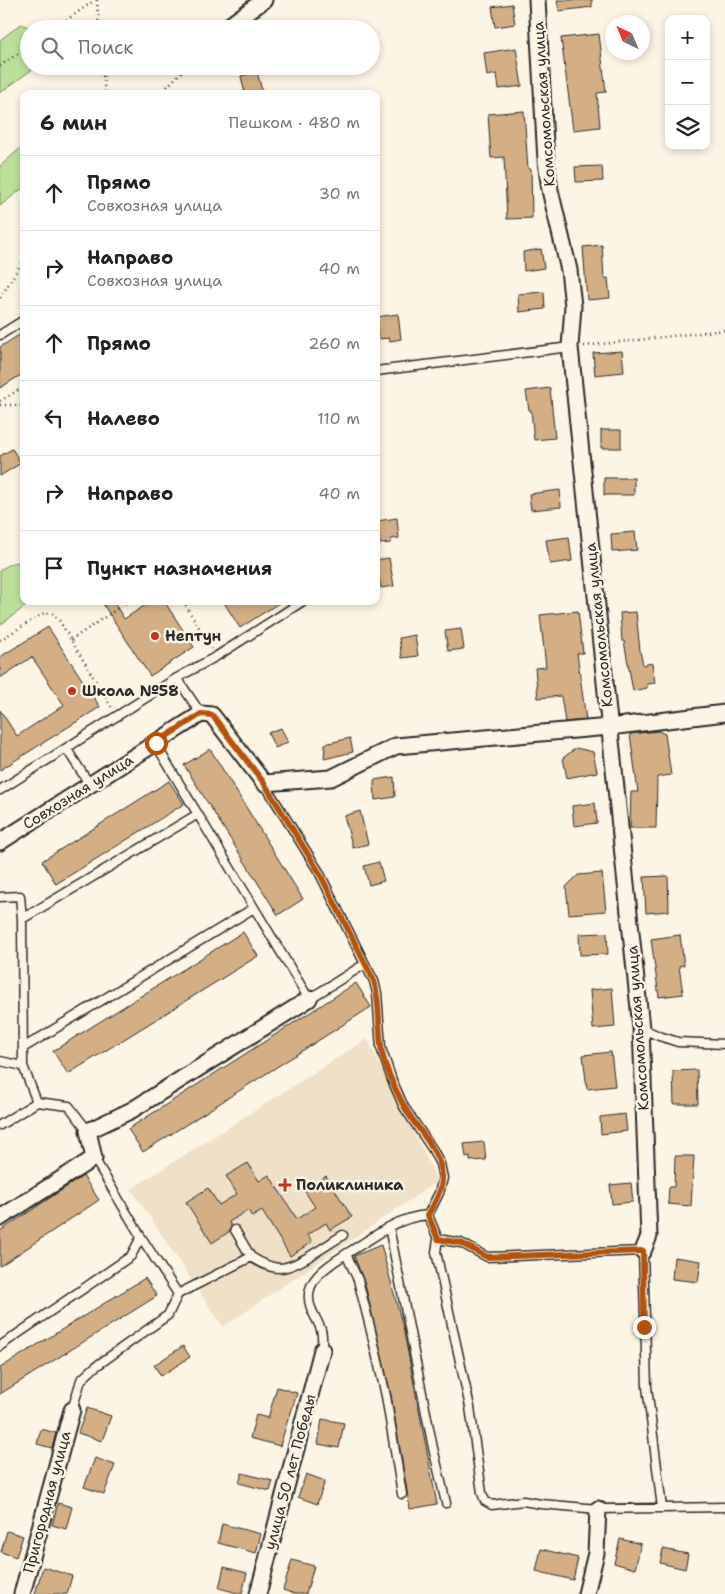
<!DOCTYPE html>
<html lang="ru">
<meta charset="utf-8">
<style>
:root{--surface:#fff;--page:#f2f2f2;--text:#222;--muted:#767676;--line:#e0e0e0}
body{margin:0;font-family:"Shantell Sans",sans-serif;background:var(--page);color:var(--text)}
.controls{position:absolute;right:15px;top:15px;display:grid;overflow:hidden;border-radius:10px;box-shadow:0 2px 8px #0003}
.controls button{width:45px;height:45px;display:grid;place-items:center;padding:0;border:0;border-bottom:1px solid var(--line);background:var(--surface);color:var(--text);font:25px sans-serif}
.compass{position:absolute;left:605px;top:15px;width:45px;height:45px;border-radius:50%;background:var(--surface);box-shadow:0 2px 8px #0003;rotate:316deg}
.stop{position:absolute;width:15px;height:15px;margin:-11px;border:4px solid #b45309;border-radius:50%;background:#fff}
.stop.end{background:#b45309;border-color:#fff;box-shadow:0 1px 5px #0008}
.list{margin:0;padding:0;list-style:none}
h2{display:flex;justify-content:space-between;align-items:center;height:65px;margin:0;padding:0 20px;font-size:21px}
h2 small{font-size:16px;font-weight:400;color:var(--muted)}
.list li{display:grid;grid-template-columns:32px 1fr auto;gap:15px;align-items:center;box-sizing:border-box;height:75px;padding:0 20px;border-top:1px solid var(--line)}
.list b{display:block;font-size:19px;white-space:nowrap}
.list p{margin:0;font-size:16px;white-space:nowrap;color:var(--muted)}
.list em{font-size:16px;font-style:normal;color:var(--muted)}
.icon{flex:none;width:28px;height:28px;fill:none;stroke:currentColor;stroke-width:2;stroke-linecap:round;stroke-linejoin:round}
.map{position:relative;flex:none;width:725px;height:1594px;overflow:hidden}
.search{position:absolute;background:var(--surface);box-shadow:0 2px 8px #0003;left:20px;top:20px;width:360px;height:55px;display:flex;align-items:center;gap:12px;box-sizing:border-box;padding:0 18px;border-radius:28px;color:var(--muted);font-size:19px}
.panel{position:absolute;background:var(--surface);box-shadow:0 2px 8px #0003;left:20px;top:90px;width:360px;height:515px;border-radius:10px}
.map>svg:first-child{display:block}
</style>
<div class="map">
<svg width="725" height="1594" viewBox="0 0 725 1594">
<rect width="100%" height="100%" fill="#fcf5e5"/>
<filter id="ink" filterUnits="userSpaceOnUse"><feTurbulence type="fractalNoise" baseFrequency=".02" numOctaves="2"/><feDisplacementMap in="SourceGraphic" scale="10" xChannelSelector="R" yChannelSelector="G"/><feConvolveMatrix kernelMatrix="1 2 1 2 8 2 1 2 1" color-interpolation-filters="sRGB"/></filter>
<g filter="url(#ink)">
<!-- built -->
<path fill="#f0e0c8" d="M367 1039 438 1181 223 1327 131 1189Z"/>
<!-- green -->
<path fill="#bce09a" stroke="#748662" d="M21 24 34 29H29V66H37L0 93V40Z
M24 145V187L0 206V166Z
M18 562 24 568V601H33L0 625V570L12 563Z"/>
<!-- building -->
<path fill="#d4af86" stroke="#2b2b2b" d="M557 0H592V7L559 11Z
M512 4 515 24 495 27 492 7Z
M599 34 606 92 597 93 600 127 573 130 561 38Z
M516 48 522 86 499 89 497 74 487 76 484 53Z
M257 72 263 94H245L241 76Z
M524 111 528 169H531L532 218 507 219 504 157 491 158 488 114Z
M602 166 603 181 576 182 575 167Z
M602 245 604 278H608L610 298 587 300 583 247Z
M541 249 544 268 524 271 523 252Z
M544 292 545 309 519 312 518 294Z
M398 314 401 339 390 341 389 338 378 339 376 317Z
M24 332V373L0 388V347Z
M622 351 624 372 595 375 593 353Z
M550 388 555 438 534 440 531 410H529L526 391Z
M601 430H621V448H601Z
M12 449 21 463 0 476V456Z
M604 478H634V495H604Z
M560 490 561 507 531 510 529 494Z
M397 518 399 538 391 539V543L380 544 377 521Z
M635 532 637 550 612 552 611 534Z
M569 537 572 561 550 564 546 540Z
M389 558 394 586 381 588 376 560Z
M101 601H113L124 619 152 601H164L194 647 150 676Z
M223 601H282L240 628Z
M578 611 583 653H577L586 720 565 722 561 696 538 698 535 668 546 667 540 615Z
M636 612 640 651 643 665 652 663 655 683 647 684V688L633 691 624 641H622L620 613Z
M48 627 100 707 0 770V710L17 736 64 705 32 657 0 678V657Z
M461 629 464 649 448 651 445 631Z
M415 635 418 656 402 658 399 638Z
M281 728 288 742 275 748 268 733Z
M658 731 665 734 671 775 657 777 656 828H630L631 792H638L630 734Z
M350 738 353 752 324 759 325 744Z
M576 748 593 752 597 772 567 778 563 758Z
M210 749 303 899 278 915 184 765Z
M394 777 395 797 375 800 374 780Z
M169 781 184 804 56 884 42 861Z
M595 803 597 823 574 826 572 806Z
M360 811 368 844 353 848 344 816Z
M379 862 384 881 369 885 364 866Z
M602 873 606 911 569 914 566 887 578 875Z
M668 876 669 911 646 913 644 877Z
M243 932 258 956 68 1074 53 1051Z
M607 933 608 954 580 955 579 934Z
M680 935 684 965 679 966 683 994 659 997 651 939Z
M356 983 371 1007 143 1152 128 1129Z
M612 988 615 1027 593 1029 590 990Z
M611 1052 615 1086 587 1089 583 1055Z
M697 1070 698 1104H674L673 1071Z
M625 1114 627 1131 601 1134 600 1117Z
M484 1142 486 1160 470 1161V1156L466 1157 464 1144Z
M675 1156H694L691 1206 668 1204 669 1187H674Z
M248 1163 259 1181 269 1175 297 1219 315 1207 304 1190 326 1176 352 1217 330 1230 326 1223 307 1235 312 1242 290 1256 262 1211 252 1217 248 1210 229 1222 231 1226 230 1231 212 1243 186 1202 208 1188 219 1205 237 1194 226 1176Z
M83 1176 99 1200 0 1266V1231Z
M631 1183 633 1202 612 1204 610 1185Z
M381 1245 403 1327 437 1504 410 1509 391 1395 365 1284 354 1256Z
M674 1257 701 1261 698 1282 672 1279Z
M145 1278 157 1296 0 1394V1368Z
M183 1346 190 1357 161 1376 154 1365Z
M277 1387 297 1393 289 1419H288L280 1446 250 1438 256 1415 268 1418Z
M87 1408 111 1416 102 1441 78 1433Z
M322 1419 344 1423 339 1448 318 1444Z
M41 1429 56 1433 52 1448 37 1444Z
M95 1458 115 1465 104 1494 84 1487Z
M242 1473 273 1481 270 1491 239 1483Z
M306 1474 325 1481 317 1504 298 1497Z
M58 1503 72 1507 66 1529 52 1525Z
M222 1524 261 1534 256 1553 218 1543Z
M7 1531 23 1536 16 1557 1 1552Z
M620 1539 641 1544 635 1569 614 1563Z
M541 1549 578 1558 573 1580 536 1571Z
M663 1549 688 1554 685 1569 660 1563Z
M292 1560 314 1566 306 1594H295L283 1590Z
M43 1567 72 1576 67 1594H35Z
M224 1567 247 1573 242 1594 219 1588Z"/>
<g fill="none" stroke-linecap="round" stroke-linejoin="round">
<defs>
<path id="service" d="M0 335 24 320
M376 371 570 347
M201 714 177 678 217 656 303 601
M155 743 309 999 365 964 319 872 264 783
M66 748 90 785
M0 790 177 678
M0 897 20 896 22 919
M365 964 374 981 377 993 381 1048 392 1080 404 1107 433 1150 440 1164 443 1178 439 1193 428 1215 438 1239 436 1252 470 1407 482 1493 485 1501 492 1505 523 1501 541 1504 598 1509 725 1507
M641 1028 659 1036 678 1042 725 1044
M23 1048 254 908
M0 1061 23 1066 37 1102
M23 1066 22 919 198 814
M0 1125 37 1102 69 1106 88 1131
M428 1215C413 1216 402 1220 389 1227L433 1448 446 1503
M389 1227 346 1254 358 1280 370 1327 386 1396 402 1494
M438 1239 461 1243 487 1257 643 1251 647 1387 662 1508
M251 1257C259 1262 269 1268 280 1268 296 1268 328 1244 343 1235
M178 1294 251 1257 235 1230
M0 1346 131 1256 141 1237 94 1158
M322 1350C322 1344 323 1336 321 1330 319 1323 314 1316 311 1308 301 1282 327 1266 346 1254
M72 1410 81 1380 95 1367 168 1315 178 1294 141 1237"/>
<path id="minor" d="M537 0 546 161 550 190 569 270 573 306 570 347 641 1028 649 1236 643 1251
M226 28 264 0
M0 842 201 714 212 715 264 783 331 778 396 746 609 727 725 713
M0 1218 94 1158 88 1131 132 1110 309 999
M22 1594 72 1410
M258 1594 322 1350
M586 1594 596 1553 598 1509"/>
</defs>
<!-- service casing -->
<use href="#service" stroke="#2b2b2b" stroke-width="11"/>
<!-- minor casing -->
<use href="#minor" stroke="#2b2b2b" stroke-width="19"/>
<!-- path -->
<path stroke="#2b2b2b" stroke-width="2.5" stroke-dasharray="1 4" stroke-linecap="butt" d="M97 0 99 29
M54 29 95 0
M0 66 29 46
M102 66 105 94
M160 94 187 66
M0 298 24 259
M584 346 725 330
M0 401 24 387
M0 405H20L24 410
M183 601 212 649
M0 640 44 613H52L59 620 112 708
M71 640 129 601"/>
<!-- service -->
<use href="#service" stroke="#fcf5e5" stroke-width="8"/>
<!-- minor -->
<use href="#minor" stroke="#fcf5e5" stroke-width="15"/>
</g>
</g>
<g fill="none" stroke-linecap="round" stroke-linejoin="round" filter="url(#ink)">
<!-- route -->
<path stroke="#b45309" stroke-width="6" d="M156 743 201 714 212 715 264 783 319 872 374 981C380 1001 378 1023 381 1045 382 1062 396 1091 404 1106 416 1129 440 1149 442 1176 443 1189 434 1204 428 1215L438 1239 461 1243 487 1257 643 1251 644 1327"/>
</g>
<!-- markers -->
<g fill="#c8321e" stroke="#fcf5e5" stroke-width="2">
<circle cx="155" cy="636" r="5"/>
<circle cx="72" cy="691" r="5"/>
<path d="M282.5 1177.5h5v5h5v5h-5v5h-5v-5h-5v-5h5z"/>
</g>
<g text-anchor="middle" stroke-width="5" stroke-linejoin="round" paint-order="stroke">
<!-- street labels -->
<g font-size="15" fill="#2b2b2b" stroke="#fcf5e5">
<text transform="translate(544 104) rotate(-94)" y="5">Комсомольская улица</text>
<text transform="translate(599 625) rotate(-96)" y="5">Комсомольская улица</text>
<text transform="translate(78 792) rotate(-32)" y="5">Совхозная улица</text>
<text transform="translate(638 1028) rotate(-94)" y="5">Комсомольская улица</text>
<text transform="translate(290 1472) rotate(-75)" y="5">улица 50 лет Победы</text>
<text transform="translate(47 1502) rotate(-75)" y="5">Пригородная улица</text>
</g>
<!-- poi labels -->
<g font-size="15" font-weight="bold" fill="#2b2b2b" stroke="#fcf5e5" text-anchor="start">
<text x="165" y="641">Нептун</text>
<text x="82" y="696">Школа №58</text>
<text x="296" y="1190">Поликлиника</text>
</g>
</g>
</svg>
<div class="controls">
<button>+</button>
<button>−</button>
<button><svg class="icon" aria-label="layers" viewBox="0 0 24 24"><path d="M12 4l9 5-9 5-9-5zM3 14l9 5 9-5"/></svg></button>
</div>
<svg class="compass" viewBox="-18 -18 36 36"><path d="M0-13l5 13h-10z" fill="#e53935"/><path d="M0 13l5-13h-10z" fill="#767676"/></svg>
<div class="stop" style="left:156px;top:743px"></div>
<div class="stop end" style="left:644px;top:1327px"></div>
<div class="search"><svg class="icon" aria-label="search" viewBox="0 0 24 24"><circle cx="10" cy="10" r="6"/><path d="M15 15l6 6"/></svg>Поиск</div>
<section class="panel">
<h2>6 мин<small>Пешком · 480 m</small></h2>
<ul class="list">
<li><svg class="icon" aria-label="ahead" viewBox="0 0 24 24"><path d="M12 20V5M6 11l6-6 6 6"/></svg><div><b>Прямо</b><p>Совхозная улица</p></div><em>30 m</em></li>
<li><svg class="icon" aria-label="right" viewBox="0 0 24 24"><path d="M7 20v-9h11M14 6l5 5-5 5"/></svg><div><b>Направо</b><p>Совхозная улица</p></div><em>40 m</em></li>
<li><svg class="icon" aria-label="ahead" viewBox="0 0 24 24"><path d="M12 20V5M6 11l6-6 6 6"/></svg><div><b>Прямо</b></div><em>260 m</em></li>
<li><svg class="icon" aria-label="left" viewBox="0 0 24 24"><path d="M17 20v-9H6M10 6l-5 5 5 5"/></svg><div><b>Налево</b></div><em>110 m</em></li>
<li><svg class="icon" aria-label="right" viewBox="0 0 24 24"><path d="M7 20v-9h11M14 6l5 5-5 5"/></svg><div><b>Направо</b></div><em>40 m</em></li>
<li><svg class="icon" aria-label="arrive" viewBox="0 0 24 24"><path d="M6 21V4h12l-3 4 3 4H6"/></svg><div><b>Пункт назначения</b></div></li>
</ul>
</section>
</div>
